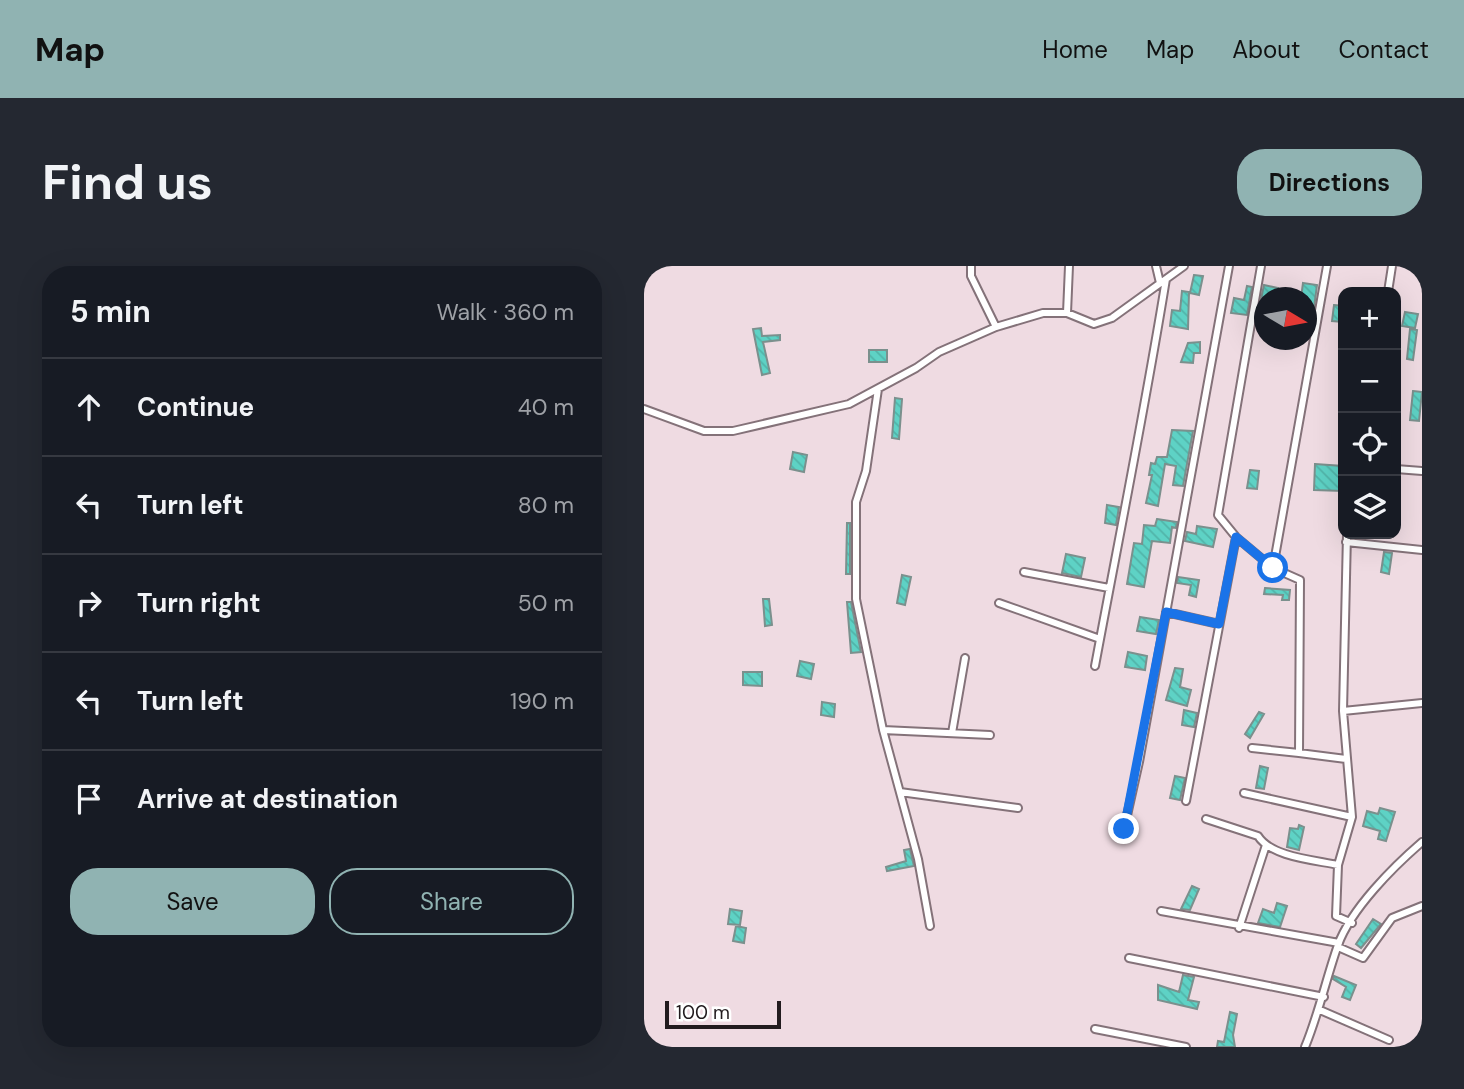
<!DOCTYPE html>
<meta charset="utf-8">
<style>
:root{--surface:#171b24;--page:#242831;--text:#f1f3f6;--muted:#9ea1a6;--line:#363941;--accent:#90b3b2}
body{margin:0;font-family:"DM Sans",sans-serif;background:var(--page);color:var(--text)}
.controls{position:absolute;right:21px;top:21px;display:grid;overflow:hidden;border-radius:14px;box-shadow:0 7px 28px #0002}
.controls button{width:63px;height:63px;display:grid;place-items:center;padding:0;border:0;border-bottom:2px solid var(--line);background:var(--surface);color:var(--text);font:35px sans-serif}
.compass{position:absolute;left:610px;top:21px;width:63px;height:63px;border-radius:50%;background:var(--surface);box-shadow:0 7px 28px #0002;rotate:100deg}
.scale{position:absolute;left:21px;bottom:18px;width:116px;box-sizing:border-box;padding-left:7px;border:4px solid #221b1e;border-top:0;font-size:19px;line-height:24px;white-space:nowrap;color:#221b1e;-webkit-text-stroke:5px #fff;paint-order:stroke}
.stop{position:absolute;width:21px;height:21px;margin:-16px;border:5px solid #1a73e8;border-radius:50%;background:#fff}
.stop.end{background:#1a73e8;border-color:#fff;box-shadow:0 2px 7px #0008}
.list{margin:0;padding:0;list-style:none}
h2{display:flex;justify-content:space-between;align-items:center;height:91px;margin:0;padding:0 28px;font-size:30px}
h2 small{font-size:23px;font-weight:400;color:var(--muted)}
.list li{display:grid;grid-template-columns:46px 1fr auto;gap:21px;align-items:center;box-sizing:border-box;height:98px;padding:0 28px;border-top:2px solid var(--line)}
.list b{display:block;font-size:26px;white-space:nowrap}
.list em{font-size:23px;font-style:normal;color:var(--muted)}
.actions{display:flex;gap:14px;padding:21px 28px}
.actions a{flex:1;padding:16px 0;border:2px solid var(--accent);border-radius:28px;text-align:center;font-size:24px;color:var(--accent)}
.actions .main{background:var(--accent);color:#111}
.icon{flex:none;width:38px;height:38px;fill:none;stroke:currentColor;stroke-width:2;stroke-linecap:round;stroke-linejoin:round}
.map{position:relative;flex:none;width:778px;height:781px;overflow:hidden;border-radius:28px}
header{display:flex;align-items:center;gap:42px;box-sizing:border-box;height:98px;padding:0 35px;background:var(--accent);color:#111}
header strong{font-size:33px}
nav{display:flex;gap:38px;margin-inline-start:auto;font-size:24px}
.intro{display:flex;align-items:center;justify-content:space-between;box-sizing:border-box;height:168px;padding:0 42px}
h1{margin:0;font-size:49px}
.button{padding:18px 32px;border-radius:28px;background:var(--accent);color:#111;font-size:24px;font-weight:700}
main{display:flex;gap:42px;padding:0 42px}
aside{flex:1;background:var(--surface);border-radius:28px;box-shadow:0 7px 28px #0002}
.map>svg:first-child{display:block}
</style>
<header>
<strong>Map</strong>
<nav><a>Home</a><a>Map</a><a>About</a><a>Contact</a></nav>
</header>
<div class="intro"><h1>Find us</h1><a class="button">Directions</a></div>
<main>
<aside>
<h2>5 min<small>Walk · 360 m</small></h2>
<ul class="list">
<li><svg class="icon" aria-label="ahead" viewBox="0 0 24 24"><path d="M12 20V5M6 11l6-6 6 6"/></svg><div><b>Continue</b></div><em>40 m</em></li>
<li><svg class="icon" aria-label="left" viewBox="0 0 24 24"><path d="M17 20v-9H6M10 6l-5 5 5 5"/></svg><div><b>Turn left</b></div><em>80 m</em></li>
<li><svg class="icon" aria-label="right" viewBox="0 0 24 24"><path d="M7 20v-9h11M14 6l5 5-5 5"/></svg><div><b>Turn right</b></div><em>50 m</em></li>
<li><svg class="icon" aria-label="left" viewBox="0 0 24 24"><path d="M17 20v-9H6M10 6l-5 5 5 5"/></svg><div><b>Turn left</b></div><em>190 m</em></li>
<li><svg class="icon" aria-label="arrive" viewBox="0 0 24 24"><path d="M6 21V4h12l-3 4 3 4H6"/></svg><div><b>Arrive at destination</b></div></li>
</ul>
<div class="actions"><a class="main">Save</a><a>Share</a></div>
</aside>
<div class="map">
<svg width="778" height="781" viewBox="0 0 778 781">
<defs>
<pattern id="building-back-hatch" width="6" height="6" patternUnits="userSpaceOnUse" patternTransform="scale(1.75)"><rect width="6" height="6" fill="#5ed2c5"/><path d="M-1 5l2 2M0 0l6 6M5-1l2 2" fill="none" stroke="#51b4a9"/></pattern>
</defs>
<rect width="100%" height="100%" fill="#efdbe2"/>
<!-- building -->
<path fill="url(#building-back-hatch)" stroke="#7b908d" stroke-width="2" d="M550 9 559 10 555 29 546 27Z
M659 17 673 19 670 42 662 41V32H657Z
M620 19 634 22 632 32 617 33Z
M603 20 608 21 603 49 587 47 590 32 600 34Z
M538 25 545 26 544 63 526 60 528 44 536 45Z
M690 39 699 40V56L688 55Z
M761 46 774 48 771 62 758 60Z
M117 62 118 70 136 69V74L119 76 126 107 118 109 109 63Z
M766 63 773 64 769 94 763 93Z
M556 76V87H550L549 97 537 96 544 77Z
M225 84H243V96H225Z
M769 125 778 126 775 155 766 154Z
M251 132 258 133 255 173 248 172Z
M528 164 549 165 539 220 529 219 532 200 521 198 514 240 502 237 508 209H505L507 197 511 198 513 191H523Z
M149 186 163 189 160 206 146 203Z
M671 198 699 200V225L670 224Z
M606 204 615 205 613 223 603 222Z
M463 239 475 241 472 259 461 257Z
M513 253 533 256 532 262 528 261 526 277 508 275 500 321 483 318 490 277 498 278 500 259 511 260Z
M203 257H206V308H202Z
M553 260 573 263 569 281 541 275 543 266 552 268Z
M740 286 748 287 745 308 737 306Z
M422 288 441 292 437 311 418 307Z
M258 309 267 311 261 339 253 337Z
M534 311 555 314 552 331 545 329 547 319 533 317Z
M621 322 646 324 645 334H638L639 329 620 328Z
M119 333H125L128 359 121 360Z
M203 336H207L217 386 207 387Z
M496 351 515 354 512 368 493 365Z
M484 386 503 390 501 404 481 401Z
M156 395 170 398 167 413 153 410Z
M531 402 539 403 536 421 547 424 543 440 522 434Z
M99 406H118V420L99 419Z
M178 436 191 438 190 451 177 449Z
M540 444 553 447 550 461 538 459Z
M615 446 620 448 606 472 601 468Z
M616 500 624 502 620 523 612 522Z
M531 510 541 512 536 534 526 532Z
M736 542 751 546 742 575 734 573 736 565 719 560 723 545 734 548Z
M655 559 660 561 655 584 643 581 646 562 654 563Z
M266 583 270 600 243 605 242 601 262 595 260 584Z
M548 620 555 623 546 644 537 643Z
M633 637 643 640 636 661 614 657 619 643 630 647Z
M86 643 98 645 96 659 84 658Z
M729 653 737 658 717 682 712 678Z
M92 660 102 662 100 677 89 675Z
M539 709 550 711 544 734 555 736 553 743 514 734V719L535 726Z
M690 710 712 719 706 734 698 731 702 721 689 713Z
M586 746 593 748 589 769 591 781H573L574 775 580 776Z"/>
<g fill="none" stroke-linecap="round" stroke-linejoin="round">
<defs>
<path id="street" d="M327 0V10L352 61
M512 0 516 17
M617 0 574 249 592 271 629 302 656 314 655 487 702 493
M744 26 748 0
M423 47 425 0
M234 123 222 205 212 236V333L239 464 274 593 286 660
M0 143 60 165H89L205 138 272 102 295 86 352 61 399 47H423L450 58 468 52 540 0
M752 203 778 205
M703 268 699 445 708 551 694 599 692 650 708 657
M702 276 778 284
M629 302 683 0
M380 306 465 322
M355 337 456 373
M522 346 575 358
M451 400C475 271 501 143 522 13
M699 445 778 437
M239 464 346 469
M308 467 321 392
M608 482 655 487
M256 526 374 542
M600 527 708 551
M542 535 592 271
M562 553 614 570C627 591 671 594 694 599
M480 563 495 496 585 0
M517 645 695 677
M595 662 622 579
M694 681 719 692 748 652 778 640
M485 692 680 731
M676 744 745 774
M451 763 542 781
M661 781C675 747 682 713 694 679 707 643 749 601 778 576"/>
</defs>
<!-- street casing -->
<use href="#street" stroke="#847279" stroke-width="10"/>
<!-- street -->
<use href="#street" stroke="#fff" stroke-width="6"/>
</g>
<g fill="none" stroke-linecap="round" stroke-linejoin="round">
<!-- route -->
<path stroke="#1a73e8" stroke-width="9" d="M480 563 522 346 575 358 592 271 629 302"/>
</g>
</svg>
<div class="controls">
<button>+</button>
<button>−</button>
<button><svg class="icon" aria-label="locate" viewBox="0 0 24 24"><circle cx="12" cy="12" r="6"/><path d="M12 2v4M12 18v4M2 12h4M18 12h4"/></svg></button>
<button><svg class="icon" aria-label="layers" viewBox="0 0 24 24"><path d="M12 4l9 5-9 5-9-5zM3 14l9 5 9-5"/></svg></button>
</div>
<svg class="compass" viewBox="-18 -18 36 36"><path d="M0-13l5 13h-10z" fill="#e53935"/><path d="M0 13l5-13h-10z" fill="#9ea1a6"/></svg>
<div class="scale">100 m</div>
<div class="stop" style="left:629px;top:302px"></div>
<div class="stop end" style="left:480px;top:563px"></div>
</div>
</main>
